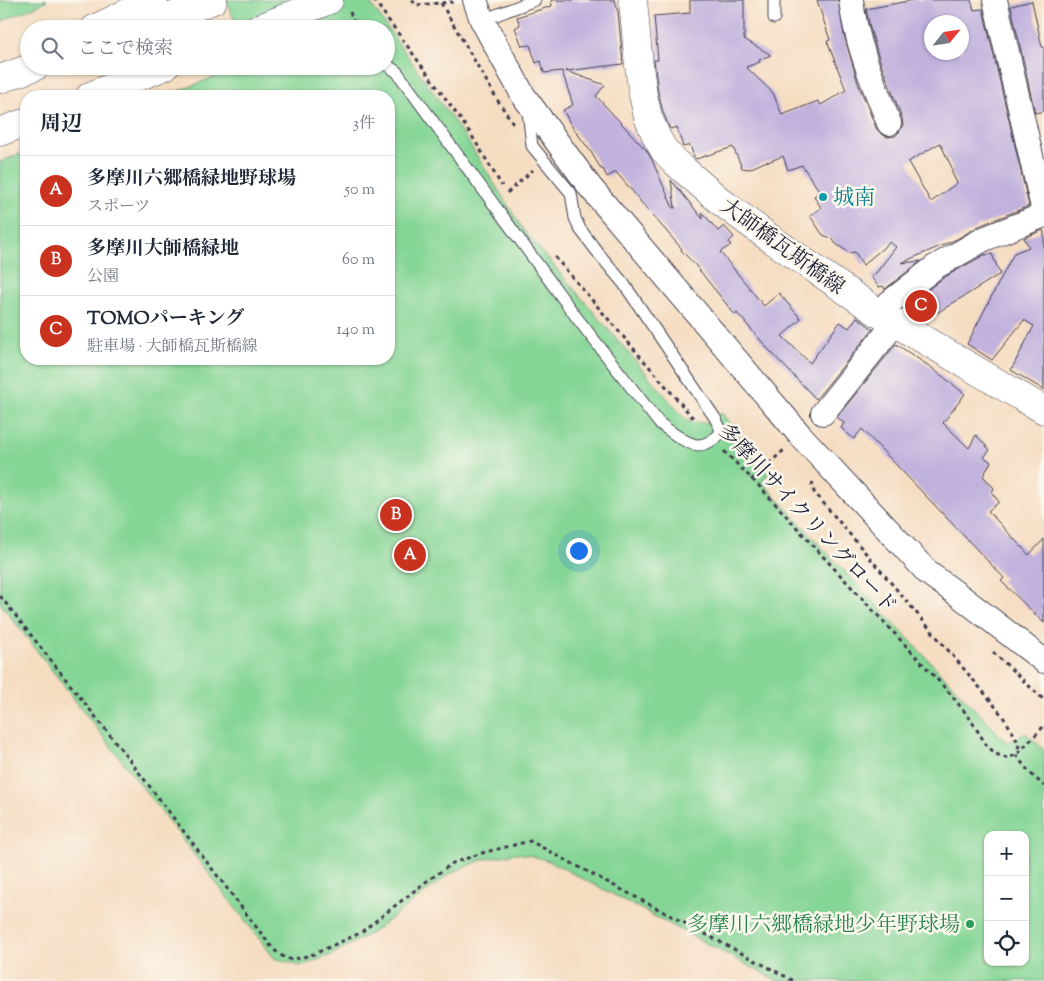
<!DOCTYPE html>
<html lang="ja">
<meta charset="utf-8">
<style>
:root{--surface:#fff;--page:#f6f6f7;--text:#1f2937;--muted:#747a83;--line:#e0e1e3;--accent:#c8321e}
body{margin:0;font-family:"Sorts Mill Goudy","Noto Serif JP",serif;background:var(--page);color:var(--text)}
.controls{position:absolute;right:15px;bottom:15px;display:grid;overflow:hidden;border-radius:10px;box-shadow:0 1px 4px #0004}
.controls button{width:45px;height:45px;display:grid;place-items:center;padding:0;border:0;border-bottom:1px solid var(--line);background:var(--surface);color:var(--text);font:25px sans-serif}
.compass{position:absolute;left:924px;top:15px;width:45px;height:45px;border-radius:50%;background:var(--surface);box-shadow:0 1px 4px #0004;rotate:60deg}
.you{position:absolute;left:578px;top:550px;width:18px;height:18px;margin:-12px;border:4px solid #fff;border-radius:50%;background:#1a73e8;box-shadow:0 0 0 8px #1a73e833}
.badge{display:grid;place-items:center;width:32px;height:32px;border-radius:50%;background:var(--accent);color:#fff;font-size:16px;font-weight:700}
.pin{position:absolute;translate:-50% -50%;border:2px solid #fff;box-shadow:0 1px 5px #0006}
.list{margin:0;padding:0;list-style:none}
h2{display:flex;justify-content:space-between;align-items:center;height:65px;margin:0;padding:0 20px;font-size:21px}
h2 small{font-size:16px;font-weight:400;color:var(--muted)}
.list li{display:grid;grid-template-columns:32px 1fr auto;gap:15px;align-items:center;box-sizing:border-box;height:70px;padding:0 20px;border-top:1px solid var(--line)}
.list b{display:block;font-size:19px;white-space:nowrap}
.list p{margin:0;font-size:16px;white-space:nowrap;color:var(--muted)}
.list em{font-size:16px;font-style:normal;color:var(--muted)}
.icon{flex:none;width:28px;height:28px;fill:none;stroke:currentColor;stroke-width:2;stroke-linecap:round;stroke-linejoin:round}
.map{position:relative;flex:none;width:1044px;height:981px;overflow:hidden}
.search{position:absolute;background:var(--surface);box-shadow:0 1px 4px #0004;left:20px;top:20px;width:375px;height:55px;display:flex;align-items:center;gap:12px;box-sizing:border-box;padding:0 18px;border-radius:28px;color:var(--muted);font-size:19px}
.panel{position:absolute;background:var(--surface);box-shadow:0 1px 4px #0004;left:20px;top:90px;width:375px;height:275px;border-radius:20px}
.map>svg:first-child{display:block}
</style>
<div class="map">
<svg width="1044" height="981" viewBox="0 0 1044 981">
<rect width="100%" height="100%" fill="#fbf7ec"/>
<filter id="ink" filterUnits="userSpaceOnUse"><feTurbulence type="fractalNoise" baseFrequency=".02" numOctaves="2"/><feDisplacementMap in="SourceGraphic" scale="10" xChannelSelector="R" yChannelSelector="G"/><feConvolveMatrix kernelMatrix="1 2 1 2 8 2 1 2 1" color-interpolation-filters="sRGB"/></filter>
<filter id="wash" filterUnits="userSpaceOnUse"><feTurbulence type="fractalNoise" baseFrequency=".0096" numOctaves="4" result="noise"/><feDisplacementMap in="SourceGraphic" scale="20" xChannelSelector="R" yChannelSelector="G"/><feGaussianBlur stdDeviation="1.12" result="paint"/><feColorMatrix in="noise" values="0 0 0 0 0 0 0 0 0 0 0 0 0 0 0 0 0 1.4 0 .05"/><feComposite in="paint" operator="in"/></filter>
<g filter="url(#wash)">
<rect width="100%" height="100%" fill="#f5ddc2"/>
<!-- green -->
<path fill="#85d696" stroke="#547c68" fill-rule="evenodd" d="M0 0H47L41 4 0 22Z
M226 0H368L467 140 524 231 687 421 706 423 722 413 754 457 769 473 764 479 765 485 820 545 1007 743 1026 733 1044 750V981H778L549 861 529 855 516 853 482 860 451 873 373 932 331 955 301 966 274 958 0 603V162L26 151V359H389V96H166L242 66H386V29H238ZM988 835H1025V962H988Z"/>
<g id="blocks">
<!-- building -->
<path fill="#c1b1dd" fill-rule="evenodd" d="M551 0H615L618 12 623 64 566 71 605 85 596 96 647 151 652 160 673 208H675L671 180 703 219 702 212 718 231 724 226 734 237 729 242 731 245 720 252 764 306 779 293 801 319 782 336 810 363 840 322 849 328 857 317 873 329 816 399 770 351 737 313 735 315 696 266 681 250 682 249 639 200V199L616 172 607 177 603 169H601L591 152 571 125 563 110 573 105 562 71 544 73 541 61 536 63 530 45 522 46 515 28 520 25 517 17 552 6Z
M690 0H744V39L771 55 759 60 760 62 746 67 773 93 782 115 818 101 821 105 846 90 827 41 830 40 817 0H838L844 35 858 83 876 128 881 134 888 137 895 136 900 131 903 124 902 118 879 58 870 28 866 9 914 0H971L974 10 983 9 1029 206 979 226 957 239 901 263 921 261 885 289 883 286 879 287 871 277 876 273 896 247 890 242 863 265 855 252 849 253 835 243 833 239 823 235 810 216 821 208 814 196 820 192 802 165 788 170 783 156 768 162 767 161 749 169 742 168 733 147 696 159 694 157 690 145 683 147 677 127 670 129 663 112 658 92 654 60H658L654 16 690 13ZM932 22H962V52H932ZM940 143 952 168V173L957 183 931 202 908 162Z
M1032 1 1042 47H1044V111L1035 113 1011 6Z
M1043 230 1044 233V390L1011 370 1034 326 1024 320 992 360 967 344 1014 253 1029 247 1024 238Z
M992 254 1000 274 937 313 924 293 943 278 984 255Z
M896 344 932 368 965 394 943 423 969 448 976 435 990 450 984 457 991 462 983 476 994 488 992 493 999 502 988 511 1029 555 1044 539V623L1001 581 1004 578 862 429 854 439 841 428 844 423 837 417Z"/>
</g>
</g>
<g filter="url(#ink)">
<use href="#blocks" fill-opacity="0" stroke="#423e4f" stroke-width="1"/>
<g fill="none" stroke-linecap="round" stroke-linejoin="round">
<defs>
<path id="lane" d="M774 0V18
M483 20 535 0
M386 64 397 72 577 318 659 423C669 430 685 444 698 445 707 445 716 438 722 432L715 418 624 284 599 254 580 229 575 218 571 193 532 146 529 119 527 109"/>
<path id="street" d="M475 0 482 20 523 95 590 187 800 435 928 573 960 596 1044 661
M851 0C856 43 873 83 889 123
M995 0 1044 212
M880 314 889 303 935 267 984 239 1044 215
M823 413 895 323"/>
<path id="secondary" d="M633 0 639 66 643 95 648 117 657 138 664 150 675 162 720 201 767 236 880 314 1044 410"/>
<path id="highway" d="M94 29 154 0
M141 29 213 0
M258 29 329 0
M0 79 36 66
M90 96 165 66
M0 132 26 122"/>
</defs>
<!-- lane casing -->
<use href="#lane" stroke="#423e4f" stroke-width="13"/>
<!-- street casing -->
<use href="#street" stroke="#423e4f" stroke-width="26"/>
<!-- secondary casing -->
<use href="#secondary" stroke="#423e4f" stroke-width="29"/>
<!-- highway casing -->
<use href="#highway" stroke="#423e4f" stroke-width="29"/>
<!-- path -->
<path stroke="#423e4f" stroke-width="3" stroke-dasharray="4 4" stroke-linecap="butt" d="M374 0 469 131 502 186
M412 0 416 5 453 2
M441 3 498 101 513 123
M350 12 356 29
M507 193 533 170
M555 257 694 419
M724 451 761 488 817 550 947 690 969 717 987 746 996 754 1006 758 1016 755 1044 726
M751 480 784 450
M813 482 812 485 814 492 986 695C999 711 1011 726 1019 745L1017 751
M0 596 125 754 273 949 282 956 292 960 314 954 360 933 427 881 453 863 482 853 530 841 794 981
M993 652 1044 700
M1016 755 1029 772 1044 786"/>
<!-- lane -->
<use href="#lane" stroke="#fff" stroke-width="11"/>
<!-- street -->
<use href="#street" stroke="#fff" stroke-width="24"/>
<!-- secondary -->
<use href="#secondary" stroke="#fff" stroke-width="28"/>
<!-- highway -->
<use href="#highway" stroke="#fff" stroke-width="28"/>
</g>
</g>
<!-- markers -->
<circle fill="#0f9aa8" stroke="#fbf7ec" stroke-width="2" cx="823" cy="197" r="5"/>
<circle fill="#2e9e5b" stroke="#fbf7ec" stroke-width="2" cx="970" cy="924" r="5"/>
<g text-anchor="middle" stroke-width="5" stroke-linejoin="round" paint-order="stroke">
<!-- culture labels -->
<g font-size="21" fill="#0d838f" stroke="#fbf7ec" text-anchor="start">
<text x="833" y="204">城南</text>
</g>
<!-- street labels -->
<g font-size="21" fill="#22223b" stroke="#fbf7ec">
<text transform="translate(783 246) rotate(36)" y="7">大師橋瓦斯橋線</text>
<text transform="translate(808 518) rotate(47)" y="7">多摩川サイクリングロード</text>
</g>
<!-- leisure labels -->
<g font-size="21" fill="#27864d" stroke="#fbf7ec" text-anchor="end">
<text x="960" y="931">多摩川六郷橋緑地少年野球場</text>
</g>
</g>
</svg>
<div class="controls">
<button>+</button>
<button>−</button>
<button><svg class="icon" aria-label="locate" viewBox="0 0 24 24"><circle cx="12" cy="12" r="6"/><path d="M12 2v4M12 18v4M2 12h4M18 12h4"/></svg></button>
</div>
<svg class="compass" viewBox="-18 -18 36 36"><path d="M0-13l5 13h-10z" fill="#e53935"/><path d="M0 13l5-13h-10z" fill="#747a83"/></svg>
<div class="you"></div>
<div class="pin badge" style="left:410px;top:555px">A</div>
<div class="pin badge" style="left:396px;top:515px">B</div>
<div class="pin badge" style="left:921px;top:306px">C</div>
<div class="search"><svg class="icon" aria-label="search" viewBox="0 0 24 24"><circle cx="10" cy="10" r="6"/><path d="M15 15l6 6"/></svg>ここで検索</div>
<section class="panel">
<h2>周辺<small>3件</small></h2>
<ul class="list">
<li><span class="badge">A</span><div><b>多摩川六郷橋緑地野球場</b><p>スポーツ</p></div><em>50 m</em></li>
<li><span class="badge">B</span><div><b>多摩川大師橋緑地</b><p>公園</p></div><em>60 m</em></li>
<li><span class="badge">C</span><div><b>TOMOパーキング</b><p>駐車場 · 大師橋瓦斯橋線</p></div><em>140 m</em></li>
</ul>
</section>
</div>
